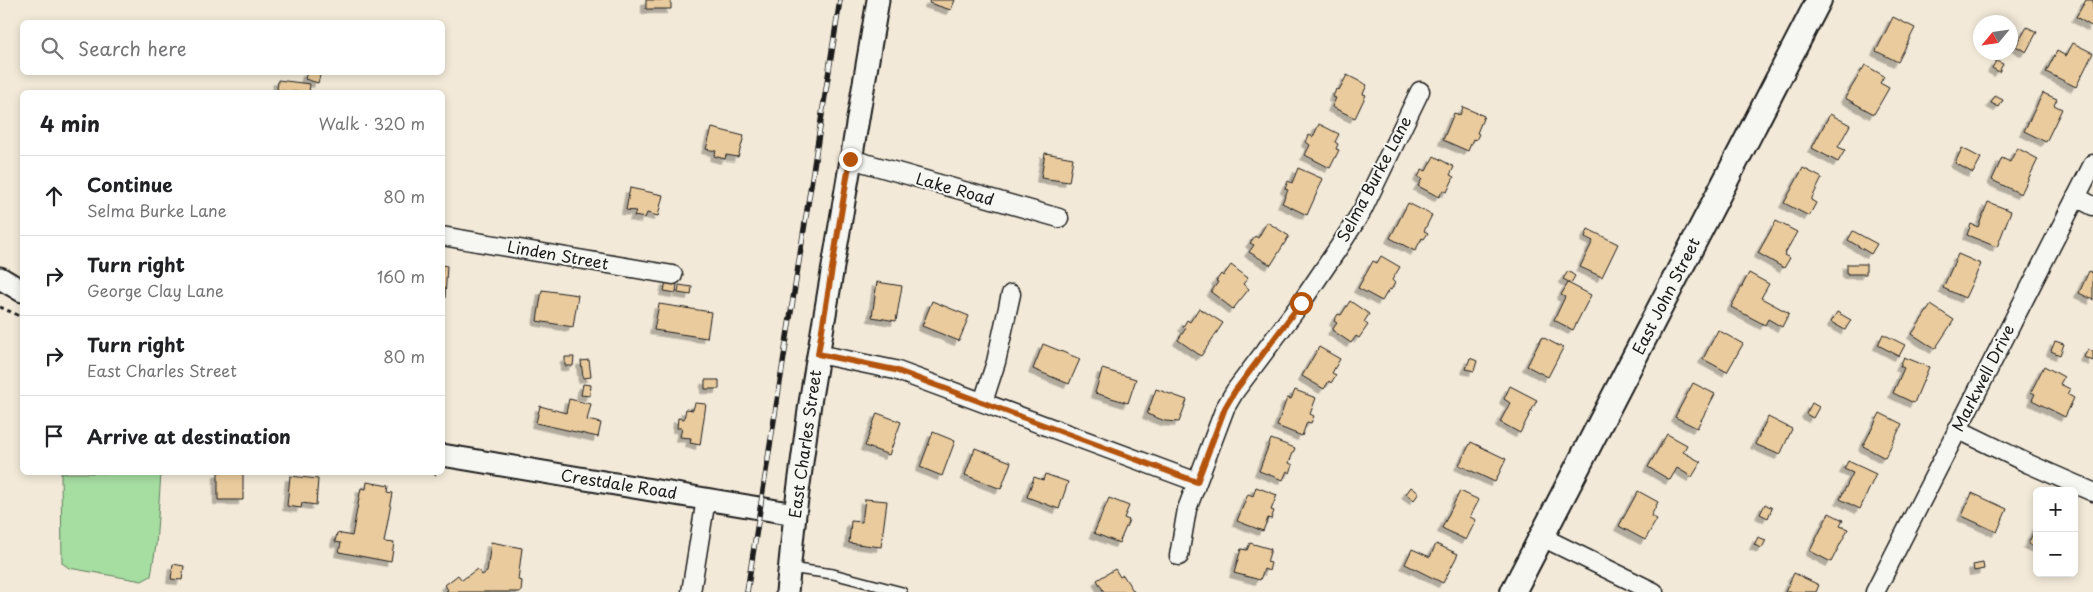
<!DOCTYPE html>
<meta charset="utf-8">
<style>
:root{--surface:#fff;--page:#f2f2f2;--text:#202124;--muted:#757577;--line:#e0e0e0}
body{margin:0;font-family:"Playpen Sans",sans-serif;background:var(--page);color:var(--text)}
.controls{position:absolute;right:15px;bottom:15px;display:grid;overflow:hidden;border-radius:8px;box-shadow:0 2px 8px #0003}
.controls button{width:45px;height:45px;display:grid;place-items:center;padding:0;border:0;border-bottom:1px solid var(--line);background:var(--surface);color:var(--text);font:25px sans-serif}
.compass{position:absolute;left:1973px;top:15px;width:45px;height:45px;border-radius:50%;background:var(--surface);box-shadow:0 2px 8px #0003;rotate:241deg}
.stop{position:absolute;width:15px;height:15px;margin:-11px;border:4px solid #b45309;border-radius:50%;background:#fff}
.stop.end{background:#b45309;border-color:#fff;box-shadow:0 1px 5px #0008}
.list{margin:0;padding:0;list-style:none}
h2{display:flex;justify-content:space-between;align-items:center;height:65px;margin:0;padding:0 20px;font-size:21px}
h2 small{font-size:16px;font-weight:400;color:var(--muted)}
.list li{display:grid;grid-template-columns:32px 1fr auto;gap:15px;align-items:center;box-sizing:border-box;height:80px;padding:0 20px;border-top:1px solid var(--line)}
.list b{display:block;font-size:19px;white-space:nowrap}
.list p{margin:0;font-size:16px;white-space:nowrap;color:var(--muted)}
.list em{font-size:16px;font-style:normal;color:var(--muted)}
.icon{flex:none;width:28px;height:28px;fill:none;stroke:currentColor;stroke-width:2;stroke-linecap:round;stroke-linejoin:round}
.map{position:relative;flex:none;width:2093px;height:592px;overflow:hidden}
.search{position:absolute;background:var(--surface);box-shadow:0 2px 8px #0003;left:20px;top:20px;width:425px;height:55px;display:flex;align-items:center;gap:12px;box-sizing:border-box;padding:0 18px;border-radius:8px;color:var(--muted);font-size:19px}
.panel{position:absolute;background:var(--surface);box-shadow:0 2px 8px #0003;left:20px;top:90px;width:425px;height:385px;border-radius:8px}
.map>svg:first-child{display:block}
</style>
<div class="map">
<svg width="2093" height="592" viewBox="0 0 2093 592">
<defs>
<filter id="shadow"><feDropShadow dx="-4.5" dy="4.5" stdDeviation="0" flood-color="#0004"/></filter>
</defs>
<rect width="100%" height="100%" fill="#f2e9d8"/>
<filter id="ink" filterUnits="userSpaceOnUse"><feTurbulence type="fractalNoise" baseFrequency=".02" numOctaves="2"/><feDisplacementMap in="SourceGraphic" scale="10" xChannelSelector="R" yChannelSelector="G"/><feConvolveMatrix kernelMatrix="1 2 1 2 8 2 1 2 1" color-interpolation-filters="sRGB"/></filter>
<g filter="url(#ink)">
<!-- green -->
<path fill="#a6dda1" stroke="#617c5e" d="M61 473H161L156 545 151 576 142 581 69 568 62 563Z"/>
<!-- building -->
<path fill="#eacb9d" stroke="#1c1c1c" filter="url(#shadow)" d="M646 0H671V9H646Z
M930 0H955L951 10 929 3Z
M2086 0H2093V27L2076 17Z
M1893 17 1915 28 1898 62 1876 51Z
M2027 27 2037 32 2026 52 2016 46Z
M2073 43 2093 53 2076 87 2046 72 2057 51 2066 56Z
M1996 61 2003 64 1999 72 1992 68Z
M1865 65 1884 76 1880 83 1889 88 1874 114 1845 98Z
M307 72H321L318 83 305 79Z
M1347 75 1367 85 1363 94 1366 95 1355 118 1332 107 1336 98 1333 97 1336 89 1339 90Z
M278 80 310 84 309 92H290L277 90Z
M2043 93 2057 99 2054 105 2062 109 2046 142 2024 131Z
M1995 96 2003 100 1999 107 1991 103Z
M1463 107 1484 116 1477 133 1479 134 1476 140 1473 139 1468 151 1443 140 1454 113 1460 115Z
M1830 114 1850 125 1838 147 1845 150 1838 162 1812 148Z
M1319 124 1339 134 1335 142 1338 144 1336 149 1339 150 1330 168 1305 155 1310 145 1306 142 1309 135 1313 137Z
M712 128 744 136 738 157 726 155 725 159 714 156 716 151 706 149Z
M1962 148 1981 158 1973 173 1955 163Z
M2017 148 2038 159 2021 194 1992 180 2002 158 2010 162Z
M1045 153 1073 158 1069 182 1041 178Z
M1434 156 1454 167 1450 175 1454 177 1447 192 1443 190 1439 197 1418 186 1422 179 1418 177 1422 169 1426 171Z
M1298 168 1323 179 1307 215 1282 203 1288 190 1285 189 1288 181 1292 183Z
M1803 168 1822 178 1811 200 1816 203 1809 216 1784 203Z
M630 188 663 195 658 216 647 213 645 218 634 216 636 211 626 210Z
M1988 202 2011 211 1997 247 1967 235 1971 224 1978 227Z
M1408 203 1432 215 1424 231 1428 233 1424 239 1422 238 1415 251 1390 238Z
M1776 221 1797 232 1784 255 1790 258 1784 268 1758 253Z
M1267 222 1289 236 1271 265 1249 252 1254 245 1250 243 1255 236 1258 238Z
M1588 229 1618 244 1602 277 1580 267 1593 241 1585 237Z
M1853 231 1877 244 1871 254 1848 240Z
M1958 254 1981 264 1965 298 1943 288Z
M1381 256 1400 267 1392 280 1395 283 1391 290 1389 289 1382 301 1358 288 1373 261 1377 263Z
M1847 264H1866V274H1847Z
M442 265 447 266 445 298H442Z
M1231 265 1248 278 1243 284 1249 289 1233 309 1211 292 1218 282 1216 281 1221 274 1223 276Z
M1568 271 1575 276 1571 283 1563 279Z
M2089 271 2093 273V300L2079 293Z
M1749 273 1769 284 1761 298 1789 313 1782 327 1768 319 1765 325 1731 307Z
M666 281 677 283 676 293 664 291Z
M877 282 902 286 896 321 872 317Z
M1568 283 1591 295 1573 330 1554 320 1565 297 1561 295Z
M679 285 692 287 691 295 678 293Z
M542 290 578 295 573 327 537 321Z
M932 301 969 316 959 341 922 326Z
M1350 301 1369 314 1364 322 1368 325 1359 338 1356 336 1351 343 1332 330 1337 323 1334 321 1338 314 1341 315Z
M659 304 711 312 707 338 654 330Z
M1931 305 1954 320 1935 349 1912 334Z
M1199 308 1223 323 1201 356 1178 340 1186 328 1183 327 1187 320 1190 322Z
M1837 312 1851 320 1845 330 1831 322Z
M1718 330 1743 344 1727 372 1703 359Z
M1883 334 1905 345 1899 356 1878 345Z
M1542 337 1563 348 1548 377 1527 366Z
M2055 341 2064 344 2060 355 2051 351Z
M1043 344 1080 359 1069 384 1033 369Z
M1319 347 1340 359 1332 373 1336 375 1331 383 1329 381 1324 389 1302 376Z
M2088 349 2093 352V361L2084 357Z
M565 357H574L573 366H565Z
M1904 357 1929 367 1914 403 1893 393 1904 368 1900 366Z
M1470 358 1477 361 1474 371 1466 369Z
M589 360 591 377 583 378 581 361Z
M2044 366 2064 377 2060 384 2070 389 2067 394 2074 398 2065 417 2032 400 2035 394 2031 392Z
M1102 369 1136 379 1128 403 1095 393Z
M705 380H719V389H705Z
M1693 383 1715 394 1697 428 1675 417Z
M583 384 591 385 590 396 581 395Z
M1510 386 1537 400 1520 433 1500 422 1510 403 1504 399Z
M1156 389 1187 400 1179 422 1165 421 1147 414Z
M1295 390 1316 398 1310 414 1314 416 1311 423 1307 422 1302 436 1277 426 1287 398 1291 399Z
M569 399 591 404 587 420 601 423 598 437 536 423 540 406 566 413Z
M695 403 706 404 700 445 690 443 691 438 680 437 682 428H677L678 418 684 419 686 409 693 410Z
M1812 403 1819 407 1813 418 1806 414Z
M877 413 901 422 889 455 865 446Z
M1880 413 1902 424 1885 458 1863 446Z
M1768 417 1792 429 1780 455 1755 444Z
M933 432 955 441 942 476 920 467Z
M1667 434 1687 445 1683 452 1701 462 1692 477 1677 468 1670 480 1648 467Z
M1271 439 1295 448 1289 463 1293 465 1290 473 1287 471 1283 480 1259 471Z
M1471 442 1506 459 1495 482 1459 465Z
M975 448 1011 462 1001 489 965 475Z
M1848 461 1876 474 1860 509 1840 499 1853 473 1844 469Z
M218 472H243V500H218Z
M1045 474 1068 482 1059 509 1027 497 1034 477 1043 480Z
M290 476 318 479 316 505 302 503 301 508 287 506Z
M367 482 389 486 388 492 393 493 384 542 394 543 391 562 339 552 341 543 335 542 337 533 352 536 361 488 366 489Z
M1256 487 1277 495 1271 510 1274 511 1271 519 1268 518 1263 531 1237 521 1248 494 1253 496Z
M1411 487 1419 493 1414 500 1406 494Z
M1460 491 1479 500 1470 517 1476 520 1466 540 1442 528Z
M1638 491 1658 502 1651 516 1657 519 1645 540 1619 526Z
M1972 493 2007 509 1997 532 1962 516Z
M1109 498 1129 506 1124 518 1129 520 1119 543 1094 533Z
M865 499 887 501 881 547 849 543 851 521 862 522Z
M1765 504 1772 508 1768 518 1760 514Z
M1829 513 1843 520 1840 526 1848 529 1831 562 1810 551Z
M2037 525V548L2028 544Z
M1758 537 1766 540 1762 548 1754 545Z
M491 542 522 548 518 580 522 581 521 592H445L448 590 445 585 458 575 462 580 477 569 482 575 487 572Z
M1250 543 1271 549 1267 562 1271 563 1269 571 1264 569 1260 580 1234 573 1241 549 1247 550Z
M1436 544 1458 554 1443 583 1405 564 1412 549 1430 557Z
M1983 563 1984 569 1974 571 1973 565Z
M173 564 184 566 182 580 171 579Z
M1115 569 1120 577 1123 575 1134 592H1104L1097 580Z
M1794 573 1819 585 1816 592H1785Z"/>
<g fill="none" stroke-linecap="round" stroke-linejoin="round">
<defs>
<path id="service" d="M789 568 833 574 902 592"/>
<path id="minor" d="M851 159 1059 218
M2076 197 2093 206
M442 236 673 275
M818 354 895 370 1197 482
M983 402 996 362 1011 294
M1957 429 2029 464 2093 492
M1542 537 1654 592
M1179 556 1187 509 1225 408 1235 391 1301 303 1341 244 1362 211 1420 91
M691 592 706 499
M1875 592 2093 164"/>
<path id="tertiary" d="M0 278 22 291
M442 455 795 514
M787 592 795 514 810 403 878 0"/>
<path id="secondary" d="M1513 592 1819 0"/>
</defs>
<!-- service casing -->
<use href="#service" stroke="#1c1c1c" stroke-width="12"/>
<!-- minor casing -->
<use href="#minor" stroke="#1c1c1c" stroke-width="21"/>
<!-- tertiary casing -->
<use href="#tertiary" stroke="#1c1c1c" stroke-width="25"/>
<!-- secondary casing -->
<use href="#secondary" stroke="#1c1c1c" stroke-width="28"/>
<!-- path -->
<path stroke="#1c1c1c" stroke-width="3" stroke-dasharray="4 4" stroke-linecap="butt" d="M0 307 22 317
M427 472 436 474"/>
<!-- service -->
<use href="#service" stroke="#f6f6f2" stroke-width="9"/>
<!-- minor -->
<use href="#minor" stroke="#f6f6f2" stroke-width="18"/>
<!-- tertiary -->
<use href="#tertiary" stroke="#f6f6f2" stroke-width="21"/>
<!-- secondary -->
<use href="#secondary" stroke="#f6f6f2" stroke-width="24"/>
<defs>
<path id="rail" d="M747 592 840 0"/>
</defs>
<!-- rail casing -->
<use href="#rail" stroke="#1c1c1c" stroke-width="5.5"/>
<!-- rail -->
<use href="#rail" stroke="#f6f6f2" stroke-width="4" stroke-dasharray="11" stroke-linecap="butt"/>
</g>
</g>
<g fill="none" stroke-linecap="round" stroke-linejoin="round" filter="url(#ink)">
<!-- route -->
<path stroke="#b45309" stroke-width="6" d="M850 159 818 354 895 370 1197 482 1225 408 1235 391 1301 303"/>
</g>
<g text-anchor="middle" stroke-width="4" stroke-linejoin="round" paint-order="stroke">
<!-- street labels -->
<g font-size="16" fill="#1c1c1c" stroke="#f6f6f2">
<text transform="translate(1374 179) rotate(-62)" y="6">Selma Burke Lane</text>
<text transform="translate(955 189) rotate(16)" y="6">Lake Road</text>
<text transform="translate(558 255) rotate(10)" y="6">Linden Street</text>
<text transform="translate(1666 296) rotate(-63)" y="6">East John Street</text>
<text transform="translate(1983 378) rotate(-63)" y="6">Markwell Drive</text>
<text transform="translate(805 444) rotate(-82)" y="6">East Charles Street</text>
<text transform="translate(619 484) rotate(9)" y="6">Crestdale Road</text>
</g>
</g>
</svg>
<div class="controls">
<button>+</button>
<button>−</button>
</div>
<svg class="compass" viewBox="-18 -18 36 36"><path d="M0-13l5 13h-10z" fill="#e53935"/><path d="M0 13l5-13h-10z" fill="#757577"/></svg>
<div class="stop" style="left:1301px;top:303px"></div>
<div class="stop end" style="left:850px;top:159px"></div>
<div class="search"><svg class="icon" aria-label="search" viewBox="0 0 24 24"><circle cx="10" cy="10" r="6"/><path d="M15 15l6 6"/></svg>Search here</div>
<section class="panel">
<h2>4 min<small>Walk · 320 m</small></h2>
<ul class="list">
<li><svg class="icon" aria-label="ahead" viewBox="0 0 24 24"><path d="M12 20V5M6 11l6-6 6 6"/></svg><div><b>Continue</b><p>Selma Burke Lane</p></div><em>80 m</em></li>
<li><svg class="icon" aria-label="right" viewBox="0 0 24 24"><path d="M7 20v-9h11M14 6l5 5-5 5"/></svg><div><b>Turn right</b><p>George Clay Lane</p></div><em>160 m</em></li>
<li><svg class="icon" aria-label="right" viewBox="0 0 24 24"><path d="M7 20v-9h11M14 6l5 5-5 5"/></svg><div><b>Turn right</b><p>East Charles Street</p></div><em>80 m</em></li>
<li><svg class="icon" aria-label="arrive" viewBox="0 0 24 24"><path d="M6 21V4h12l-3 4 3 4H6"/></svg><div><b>Arrive at destination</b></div></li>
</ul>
</section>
</div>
